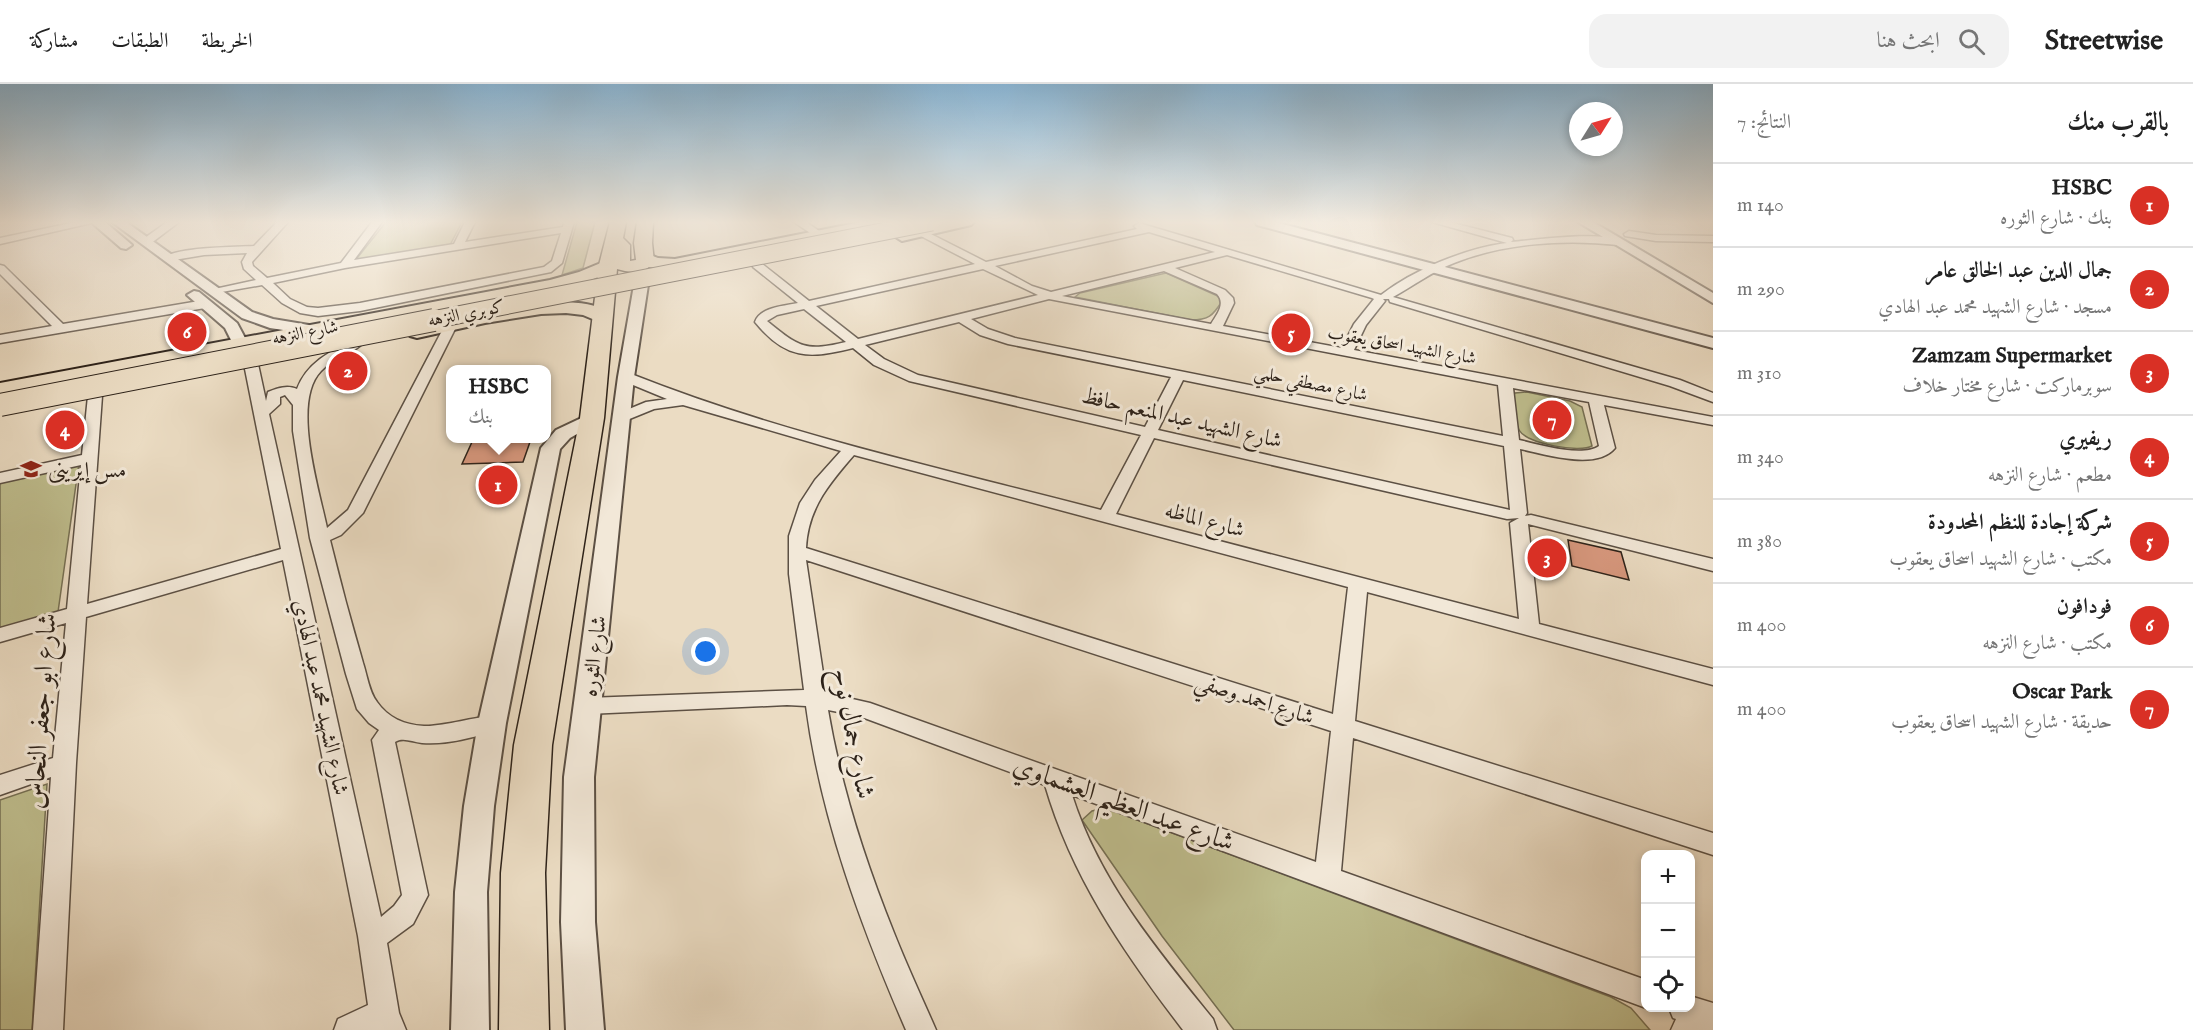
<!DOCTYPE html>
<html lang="ar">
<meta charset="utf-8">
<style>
:root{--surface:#fff;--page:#f2f2f2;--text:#222;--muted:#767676;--line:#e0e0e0;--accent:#d93025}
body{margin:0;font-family:"IM FELL English",Amiri,serif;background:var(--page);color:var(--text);direction:rtl}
.controls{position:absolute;right:18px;bottom:18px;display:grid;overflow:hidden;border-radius:12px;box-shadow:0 3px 9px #0003}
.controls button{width:54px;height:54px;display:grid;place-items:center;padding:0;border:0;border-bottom:2px solid var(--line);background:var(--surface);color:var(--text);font:30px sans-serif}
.compass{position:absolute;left:1569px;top:18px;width:54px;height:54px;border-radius:50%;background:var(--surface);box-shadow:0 3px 9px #0003;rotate:53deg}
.you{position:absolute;left:706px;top:568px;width:21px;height:21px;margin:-15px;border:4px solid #fff;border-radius:50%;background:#1a73e8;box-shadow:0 0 0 9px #1a73e833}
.badge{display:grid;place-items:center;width:39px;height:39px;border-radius:50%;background:var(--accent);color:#fff;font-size:20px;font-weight:700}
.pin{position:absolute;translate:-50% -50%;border:3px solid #fff;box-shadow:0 2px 6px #0006}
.popup{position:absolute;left:446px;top:281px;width:105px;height:78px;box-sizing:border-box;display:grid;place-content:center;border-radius:12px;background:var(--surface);filter:drop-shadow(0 2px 4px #0005);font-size:20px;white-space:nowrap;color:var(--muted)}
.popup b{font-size:22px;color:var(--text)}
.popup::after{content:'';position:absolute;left:50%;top:100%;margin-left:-12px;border:12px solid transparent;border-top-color:var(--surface)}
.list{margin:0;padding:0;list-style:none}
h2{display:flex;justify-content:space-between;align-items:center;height:78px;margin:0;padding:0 24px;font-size:26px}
h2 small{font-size:20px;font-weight:400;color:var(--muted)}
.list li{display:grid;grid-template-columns:39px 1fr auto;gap:18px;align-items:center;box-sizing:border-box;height:84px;padding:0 24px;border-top:2px solid var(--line)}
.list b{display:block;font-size:22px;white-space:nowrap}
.list p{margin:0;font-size:20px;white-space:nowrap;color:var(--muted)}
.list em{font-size:20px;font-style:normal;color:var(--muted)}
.icon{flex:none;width:33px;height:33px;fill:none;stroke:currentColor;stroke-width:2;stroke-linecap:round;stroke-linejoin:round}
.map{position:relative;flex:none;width:1713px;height:946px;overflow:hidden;direction:ltr}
header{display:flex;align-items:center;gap:36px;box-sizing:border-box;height:84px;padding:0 30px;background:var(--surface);border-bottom:2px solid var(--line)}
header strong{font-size:28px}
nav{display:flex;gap:33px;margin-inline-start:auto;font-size:21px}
.search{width:420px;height:54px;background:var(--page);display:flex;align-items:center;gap:15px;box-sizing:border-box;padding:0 21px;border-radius:18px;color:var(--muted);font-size:22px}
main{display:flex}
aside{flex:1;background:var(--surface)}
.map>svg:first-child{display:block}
</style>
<header>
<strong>Streetwise</strong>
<div class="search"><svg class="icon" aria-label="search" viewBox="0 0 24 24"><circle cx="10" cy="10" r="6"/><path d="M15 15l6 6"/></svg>ابحث هنا</div>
<nav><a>الخريطة</a><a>الطبقات</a><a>مشاركة</a></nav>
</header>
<main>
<aside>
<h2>بالقرب منك<small>النتائج: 7</small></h2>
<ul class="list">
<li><span class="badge">1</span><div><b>HSBC</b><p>بنك · شارع الثوره</p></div><em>140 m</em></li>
<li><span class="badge">2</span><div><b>جمال الدين عبد الخالق عامر</b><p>مسجد · شارع الشهيد محمد عبد الهادي</p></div><em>290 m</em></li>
<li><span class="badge">3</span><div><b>Zamzam Supermarket</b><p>سوبرماركت · شارع مختار خلاف</p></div><em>310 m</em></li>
<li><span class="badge">4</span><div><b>ريفيري</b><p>مطعم · شارع النزهه</p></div><em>340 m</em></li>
<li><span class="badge">5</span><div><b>شركة إجادة للنظم المحدودة</b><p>مكتب · شارع الشهيد اسحاق يعقوب</p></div><em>380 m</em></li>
<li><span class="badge">6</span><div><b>فودافون</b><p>مكتب · شارع النزهه</p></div><em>400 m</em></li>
<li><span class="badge">7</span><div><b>Oscar Park</b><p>حديقة · شارع الشهيد اسحاق يعقوب</p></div><em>400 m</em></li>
</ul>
</aside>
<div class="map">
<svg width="1713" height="946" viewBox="0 0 1713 946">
<rect width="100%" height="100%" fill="#ebdcc3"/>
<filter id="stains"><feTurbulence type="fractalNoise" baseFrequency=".00333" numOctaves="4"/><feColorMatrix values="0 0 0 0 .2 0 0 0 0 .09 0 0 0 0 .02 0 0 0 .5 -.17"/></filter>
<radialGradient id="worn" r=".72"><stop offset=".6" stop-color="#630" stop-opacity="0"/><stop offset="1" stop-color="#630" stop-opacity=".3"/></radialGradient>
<!-- green -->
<path fill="#bfbe8e" stroke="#767054" stroke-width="1.5" d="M386 138H462L450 161 354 178Z
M577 138H595L583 184 562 191Z
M1166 189 1220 213 1222 217C1213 232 1208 236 1191 236L1075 213 1080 209Z
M1527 308 1570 317 1582 323 1592 362C1580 369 1527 360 1519 346 1514 338 1515 322 1513 313L1515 309Z
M79 379 58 528 0 544V397Z
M47 700 32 946H0V716Z
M1100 725 1116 728 1611 913 1631 924 1650 946H1234L1162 852 1082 736 1092 727Z"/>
<!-- building -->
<path fill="#d8987e" stroke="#2d2219" stroke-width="1.5" d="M531 355 523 378 462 380 472 358Z
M1568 456 1621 468 1629 496 1572 482Z"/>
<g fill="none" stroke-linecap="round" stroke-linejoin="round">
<defs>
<path id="minor" d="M76 138H96L0 160V154Z
M167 138H179L150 160H142V156Z
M277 138H288L252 178 253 182 267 194 341 179 372 138H382L354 176 454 160 465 138H475L465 158 563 143 564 138H574L562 179 551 188 360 227 318 232 300 229 282 219 262 201 210 210V206L256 196 244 185 242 178 247 169 204 171 168 177 163 174C177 163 234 163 254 162ZM561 149 552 177 544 183 360 219 318 224 307 223 290 215 273 199 345 184Z
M794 138H806L825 151 816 153Z
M1432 138H1449L1512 154 1513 156 1511 158C1533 156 1607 146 1623 158L1618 161C1565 155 1504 159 1454 179 1433 187 1413 202 1393 213L1680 296 1713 309V318L1670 302 1390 218 1389 215H1383L1385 217 1366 241 1354 266 1713 333V341L1604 321 1615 364C1596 387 1545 370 1520 365L1527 429 1525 432 1531 431 1713 475V487L1528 440 1539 540 1713 585V601L1367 508 1355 637 1713 749V771L1353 654 1341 787 1646 896V924H1648H1646L1072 711C1099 797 1157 866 1213 935L1217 946H1183C1125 870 1072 794 1045 701L859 632 828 626C841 703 865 777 894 849 907 882 922 914 936 946H906C861 842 821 735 806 622L787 621 587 630 579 628 576 622 579 616 587 614 804 606 789 490V452L800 419 815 396 841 367 683 321 654 325 627 336H617L615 333 617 330 646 318 667 315 621 296 619 293 621 290H631C782 350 944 385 1101 426L1141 351 909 297 874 281 853 264C809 275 786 276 755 238 760 223 784 222 798 219L753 183V179H761L809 217 975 180 917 150 916 148 921 145 986 178 1137 145 1134 142 1139 139 1381 211C1413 186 1466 164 1507 159ZM1149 148 1215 168 1051 208 1032 202 995 182ZM1227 171 1372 214 1374 215 1354 240 1342 264 1223 242 1234 219 1233 214 1225 206 1175 184ZM983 185 1038 211 858 255 816 222ZM1164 187 1217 210C1226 220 1217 230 1211 240L1062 212ZM1049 215 1498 301 1503 352 1015 254 988 245 971 235ZM804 225 846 258C805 268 799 263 767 237L777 231ZM959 238 980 251 1008 260 1171 293 1145 343 918 291 884 275 865 261ZM1183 296 1504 362 1510 426 1158 346ZM1513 304 1589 318 1599 362C1582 374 1538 360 1519 356ZM1154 354 1507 435 1519 434 1510 439 1519 535 1116 430ZM854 371 1348 503 1333 630 806 464C808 424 829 400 854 371ZM806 476 1331 647 1316 778 870 619 826 609Z
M1629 147 1656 151 1713 152V158L1656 157 1625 152 1624 150Z
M0 181 4 182 63 240 205 216 211 220 205 224 0 259V251L52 242 0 190Z
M451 237 457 241 363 429 341 451 330 456C340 497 351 538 363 579 367 591 369 608 377 618 388 634 405 641 424 642 445 643 486 629 500 633L503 639 500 645C475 653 448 661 422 659 412 658 403 653 395 658L428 811 413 840 387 859 399 929 406 946H334L338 935 368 921 358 852 283 476 86 533 76 679 63 946H33L51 693 0 711V691L53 674 66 539 0 558V544L67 525 81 381 0 399V389L82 371 88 312 95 308 100 309 102 312 87 520 281 465 244 280 246 277H256L258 280 266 317 268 308C278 304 287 301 297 305 307 279 329 268 353 256L357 255 363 259C352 271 333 274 321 287 291 318 319 405 327 444L348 426 445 241ZM285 311 293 321V347L310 454 346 590 357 625 369 639 379 646 372 656 402 811 394 822 381 833 269 330 280 320V313Z
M1690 912 1713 919V946H1671L1676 935 1673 934 1669 924H1690Z"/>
<path id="tertiary" d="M91 138H105L132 161 126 165 121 164Z
M112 138H126L252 228 273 235 321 243 324 246 316 251 270 244 242 234Z
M1255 138H1275L1713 254V264L1257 141Z
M1578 138H1593L1713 209V219Z
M641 197 648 201 634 293 594 693 595 838 604 946H566L561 838 564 693 618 293 634 201Z
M194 207 199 208 237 239 259 280 257 284H245L225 244 187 211Z
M592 329 598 330 601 334 598 338 570 354 560 365 506 639 494 722 487 808 489 946H451L455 808 464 722 478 639 541 364 556 346Z"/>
<path id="primary" d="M861 138H893L885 143 675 185 648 183 637 174 645 169 658 174 675 175Z
M944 138H974L971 141 902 157 894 152 896 149Z
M608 176 614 177 617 181C605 195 570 202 552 206L0 313V299L550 196 579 188Z
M566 218C581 219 602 220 612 233L609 237 602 239 583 231 566 229 541 230 485 239 417 254 410 252 407 248 410 244C461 231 513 220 566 218Z"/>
<path id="trunk" d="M610 138H626L623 154 630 161V177L636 176 634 159 637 138H653L652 159 654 178C645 190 630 189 617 185L604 334 552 661 545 789 549 946H499L501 789 514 661 580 334 599 181Z"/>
</defs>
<!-- minor casing -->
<use href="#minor" stroke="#5c5044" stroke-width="3"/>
<!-- tertiary casing -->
<use href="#tertiary" stroke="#5c5044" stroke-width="4"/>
<!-- primary casing -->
<use href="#primary" stroke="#2d2219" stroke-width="4"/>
<!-- trunk casing -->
<use href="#trunk" stroke="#2d2219" stroke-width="3"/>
<!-- minor -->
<use href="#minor" fill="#f2e8d8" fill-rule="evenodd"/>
<!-- tertiary -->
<use href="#tertiary" fill="#f2e8d8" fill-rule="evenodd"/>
<!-- primary -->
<use href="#primary" fill="#ebdcc3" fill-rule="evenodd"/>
<!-- trunk -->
<use href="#trunk" fill="#ebdcc3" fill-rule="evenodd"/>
<defs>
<path id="primary-bridge-far1" d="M427 237 932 138"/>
<path id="primary-bridge" d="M0 321 434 236"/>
</defs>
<!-- primary-bridge-far1 casing -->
<use href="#primary-bridge-far1" stroke="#2d2219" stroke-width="19" stroke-linecap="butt"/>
<!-- primary-bridge casing -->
<use href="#primary-bridge" stroke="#2d2219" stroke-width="24" stroke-linecap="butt"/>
<!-- primary-bridge-far1 -->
<use href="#primary-bridge-far1" stroke="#ebdcc3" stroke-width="17"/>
<!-- primary-bridge -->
<use href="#primary-bridge" stroke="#ebdcc3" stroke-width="22"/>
</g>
<!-- sky -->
<linearGradient id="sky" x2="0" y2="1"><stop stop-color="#89b6d6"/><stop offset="0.51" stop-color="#f6efe4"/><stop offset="1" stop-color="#f6efe4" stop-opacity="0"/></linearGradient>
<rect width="1713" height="271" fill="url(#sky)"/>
<!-- icons -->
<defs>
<symbol id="school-bare" viewBox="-9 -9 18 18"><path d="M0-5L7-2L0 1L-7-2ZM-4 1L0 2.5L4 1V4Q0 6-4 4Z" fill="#8f2418" stroke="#f2e8d8" stroke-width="2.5" paint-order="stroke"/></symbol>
</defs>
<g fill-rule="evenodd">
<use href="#school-bare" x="16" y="370" width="30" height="30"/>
</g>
<g text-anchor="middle" stroke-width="6" stroke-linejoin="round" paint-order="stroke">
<!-- far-street labels -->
<g font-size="18" fill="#2d2219" stroke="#f2e8d8">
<text transform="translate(466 229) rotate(-11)" y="6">كوبري النزهه</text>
<text transform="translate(305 248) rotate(-11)" y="6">شارع النزهه</text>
<text transform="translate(1402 261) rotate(10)" y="6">شارع الشهيد اسحاق يعقوب</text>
<text transform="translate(1311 299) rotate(12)" y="6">شارع مصطفي حلمي</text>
</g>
<!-- street labels -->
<g font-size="22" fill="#2d2219" stroke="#f2e8d8">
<text transform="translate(1182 333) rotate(13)" y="8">شارع الشهيد عبد المنعم حافظ</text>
<text transform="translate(1205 435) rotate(15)" y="8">شارع الماظه</text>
<text transform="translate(593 572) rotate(-83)" y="8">شارع الثوره</text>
<text transform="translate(322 613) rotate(78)" y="8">شارع الشهيد محمد عبد الهادي</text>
<text transform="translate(1255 614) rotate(18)" y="8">شارع احمد وصفي</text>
</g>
<!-- poi labels -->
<g font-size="22" fill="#2d2219" stroke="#f2e8d8" text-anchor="start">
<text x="48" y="393">مس إيرينى</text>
</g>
<!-- near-street labels -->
<g font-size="27" fill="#2d2219" stroke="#f2e8d8">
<text transform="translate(40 627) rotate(-86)" y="9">شارع ابو جعفر النحاس</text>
<text transform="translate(854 649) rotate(79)" y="9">شارع جمال نوح</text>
<text transform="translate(1124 719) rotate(20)" y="9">شارع عبد العظيم العشماوي</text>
</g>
</g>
<rect width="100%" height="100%" filter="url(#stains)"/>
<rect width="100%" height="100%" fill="url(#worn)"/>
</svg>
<div class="controls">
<button>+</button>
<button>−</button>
<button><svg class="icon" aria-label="locate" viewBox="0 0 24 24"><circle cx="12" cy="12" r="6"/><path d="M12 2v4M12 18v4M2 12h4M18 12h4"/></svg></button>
</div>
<svg class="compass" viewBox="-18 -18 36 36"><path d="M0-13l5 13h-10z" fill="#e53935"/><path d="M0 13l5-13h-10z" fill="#767676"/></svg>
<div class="you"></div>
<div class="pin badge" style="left:498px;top:401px">1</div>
<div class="popup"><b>HSBC</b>بنك</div>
<div class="pin badge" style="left:348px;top:287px">2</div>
<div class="pin badge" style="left:1547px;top:474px">3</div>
<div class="pin badge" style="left:65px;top:346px">4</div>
<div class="pin badge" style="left:1291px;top:249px">5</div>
<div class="pin badge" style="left:187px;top:248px">6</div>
<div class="pin badge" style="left:1552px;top:336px">7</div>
</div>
</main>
